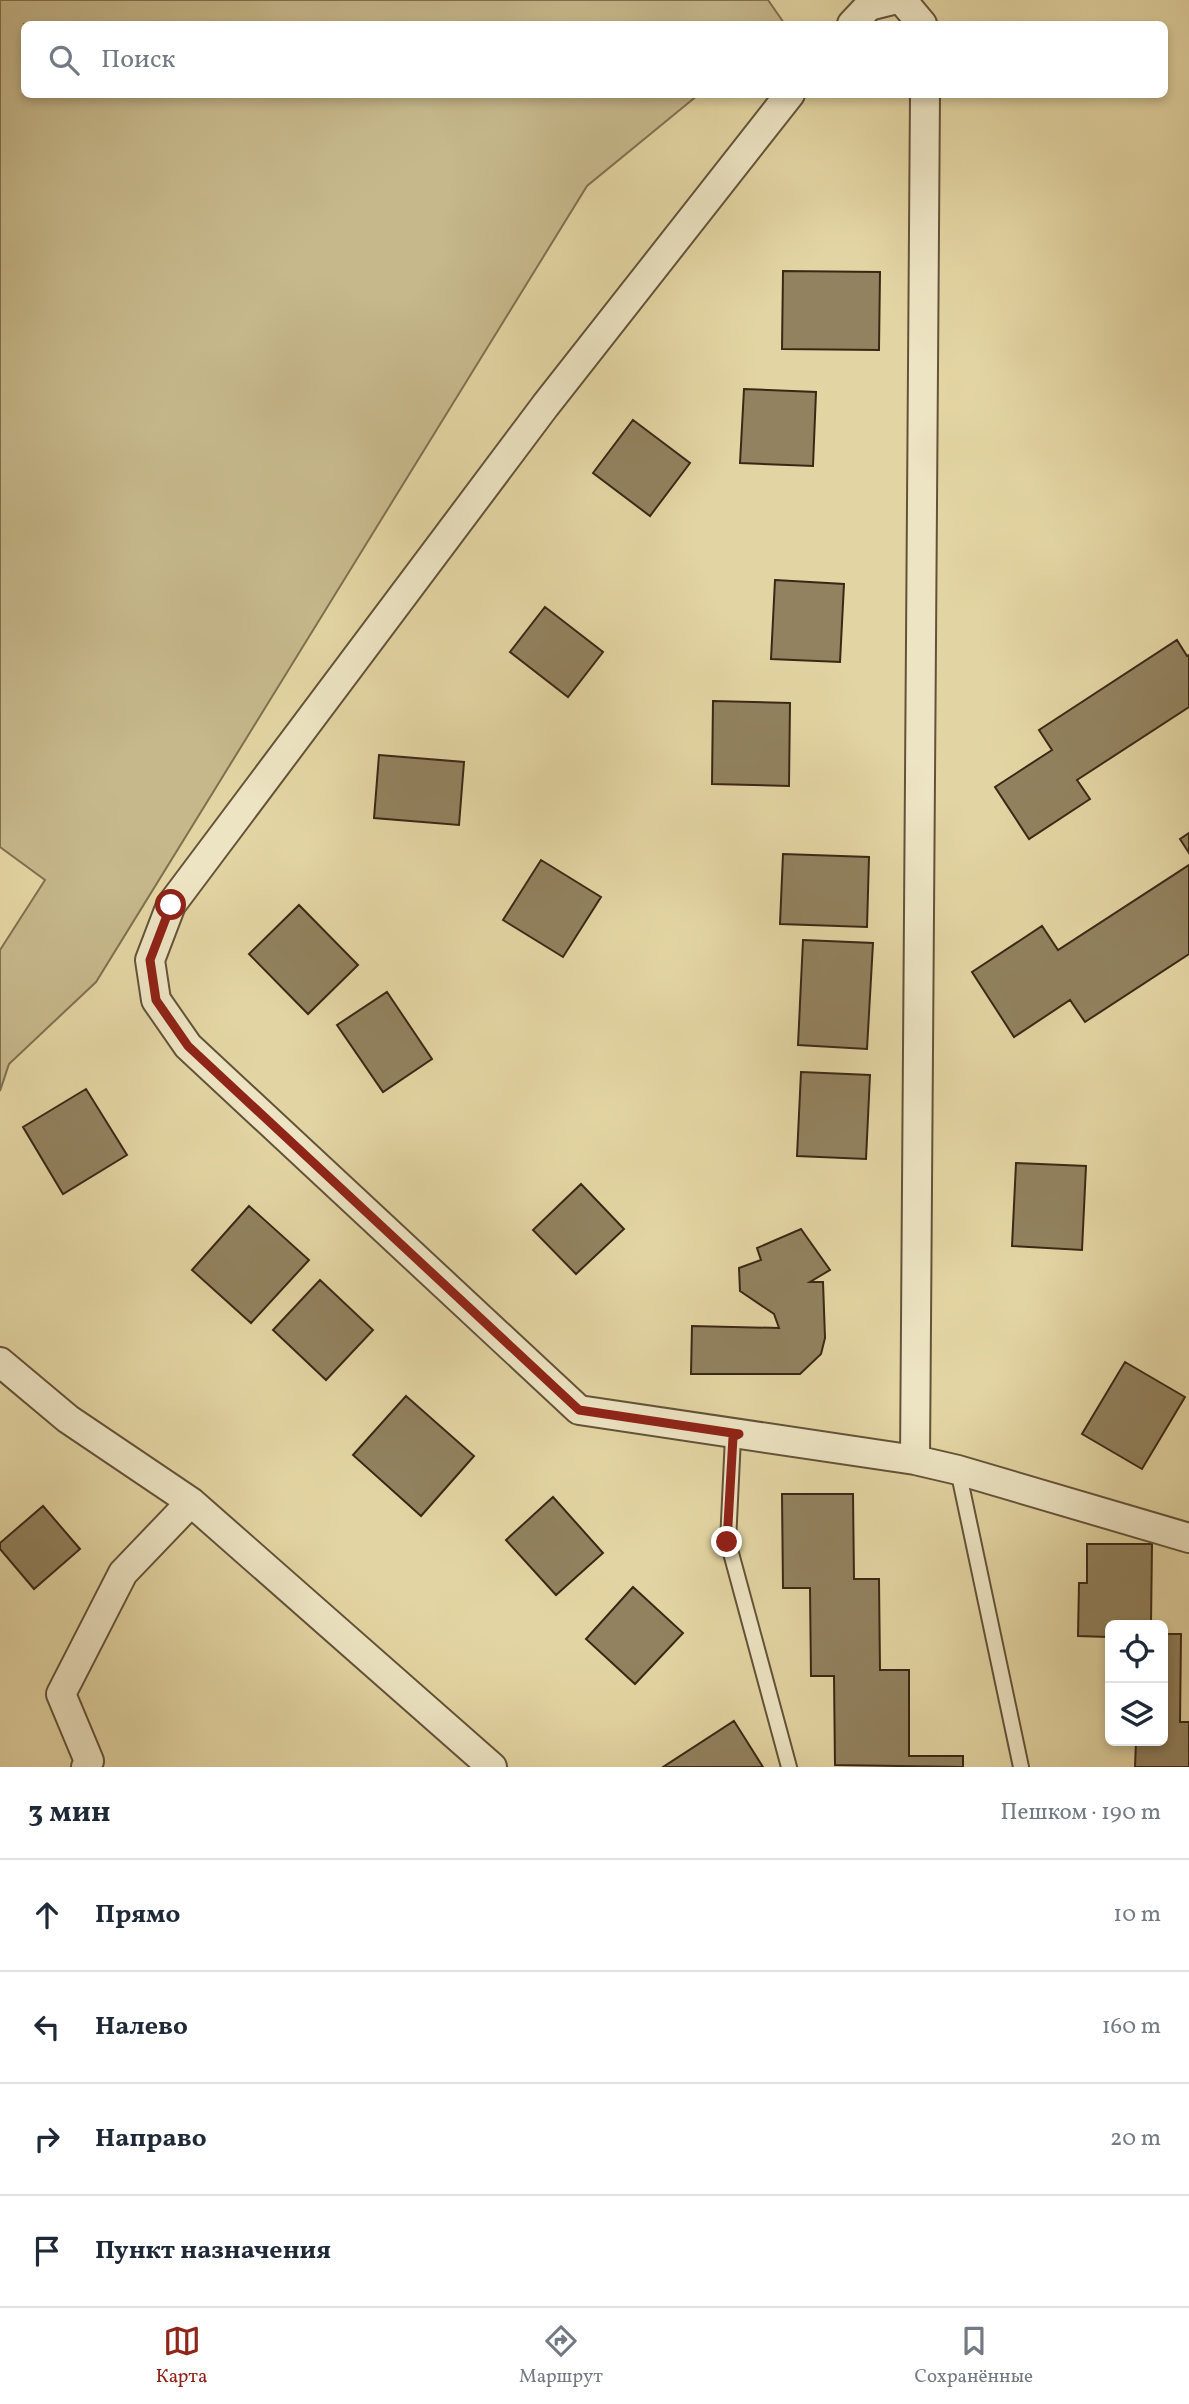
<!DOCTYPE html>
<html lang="ru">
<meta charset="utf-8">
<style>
:root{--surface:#fff;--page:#f2f2f3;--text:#1f2937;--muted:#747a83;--line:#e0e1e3;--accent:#8f2418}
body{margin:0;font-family:Vollkorn,serif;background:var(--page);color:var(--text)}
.controls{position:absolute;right:21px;bottom:21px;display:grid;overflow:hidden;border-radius:10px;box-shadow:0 4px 10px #0003}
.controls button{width:63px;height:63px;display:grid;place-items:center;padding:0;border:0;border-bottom:2px solid var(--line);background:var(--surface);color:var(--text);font:35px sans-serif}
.stop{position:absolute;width:21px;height:21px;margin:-16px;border:5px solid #8f2418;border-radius:50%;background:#fff}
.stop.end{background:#8f2418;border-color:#fff;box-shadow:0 2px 7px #0008}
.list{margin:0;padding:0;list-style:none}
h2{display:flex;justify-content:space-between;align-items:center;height:91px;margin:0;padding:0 28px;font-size:30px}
h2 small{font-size:23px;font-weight:400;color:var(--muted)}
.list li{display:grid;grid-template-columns:46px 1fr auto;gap:21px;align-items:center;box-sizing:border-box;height:112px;padding:0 28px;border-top:2px solid var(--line)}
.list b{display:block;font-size:26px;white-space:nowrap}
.list em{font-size:23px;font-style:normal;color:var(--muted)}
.icon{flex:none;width:38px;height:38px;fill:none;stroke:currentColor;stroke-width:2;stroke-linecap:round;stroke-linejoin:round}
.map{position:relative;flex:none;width:1189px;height:1767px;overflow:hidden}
.search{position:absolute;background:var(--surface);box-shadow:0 4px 10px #0003;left:21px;right:21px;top:21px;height:77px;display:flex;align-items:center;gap:18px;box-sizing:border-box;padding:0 24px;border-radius:10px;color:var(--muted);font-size:26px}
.sheet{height:539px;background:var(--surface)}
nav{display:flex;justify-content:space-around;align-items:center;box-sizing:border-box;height:98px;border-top:2px solid var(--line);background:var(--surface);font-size:19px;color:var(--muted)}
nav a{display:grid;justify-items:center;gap:4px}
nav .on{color:var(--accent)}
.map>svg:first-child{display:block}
</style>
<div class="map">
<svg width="1189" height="1767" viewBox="0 0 1189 1767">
<rect width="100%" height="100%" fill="#e3d5a3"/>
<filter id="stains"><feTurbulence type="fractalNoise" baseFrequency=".00286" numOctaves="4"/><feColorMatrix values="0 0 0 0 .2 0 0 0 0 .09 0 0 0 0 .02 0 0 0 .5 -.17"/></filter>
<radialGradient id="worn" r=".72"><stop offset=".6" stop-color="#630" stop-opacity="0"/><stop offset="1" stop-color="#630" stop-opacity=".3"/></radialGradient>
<!-- green -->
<path fill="#c6b88b" stroke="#807050" stroke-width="2" d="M0 0H768L784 23 24 24V94L698 95 587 186 96 982 9 1064 0 1091V950L45 880 0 847Z"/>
<!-- building -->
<path fill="#92825f" stroke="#3a2816" stroke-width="2" d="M783 271 880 272 879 350 782 349Z
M744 389 816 392 813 466 740 463Z
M633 420 690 463 650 516 593 473Z
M775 580 844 584 840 662 771 659Z
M545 607 603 652 568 697 510 652Z
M1177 640 1187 656 1189 655V707L1077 780 1090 799 1029 839 995 787 1052 750 1039 730Z
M713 701 790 703 789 786 712 784Z
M379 755 464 762 459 825 374 818Z
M1189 833V853L1180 839Z
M783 854 869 857 867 927 780 924Z
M541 860 601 897 563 957 503 920Z
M1189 865V954L1085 1022 1070 1000 1014 1037 972 972 1042 926 1058 950Z
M299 905 358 965 308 1014 249 954Z
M803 940 873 943 867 1049 798 1045Z
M387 992 432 1059 383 1092 337 1025Z
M801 1072 870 1075 866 1159 797 1156Z
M86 1089 127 1155 63 1194 23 1127Z
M1016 1163 1086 1166 1082 1250 1012 1246Z
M581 1184 624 1229 576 1274 533 1230Z
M249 1206 309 1260 251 1323 192 1270Z
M801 1229 830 1270 810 1282H823L825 1338 821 1354 800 1374H691L692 1326 779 1328 774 1314 740 1291 739 1268 761 1260 757 1248Z
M320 1280 373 1330 326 1380 273 1330Z
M1125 1362 1185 1397 1142 1469 1082 1434Z
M406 1396 474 1456 421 1516 353 1455Z
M782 1494H853L854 1579H879L880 1670H909V1756H963V1767L835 1765 834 1676H811L810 1588H783Z
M553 1497 603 1553 556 1595 506 1540Z
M43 1506 80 1549 34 1589 0 1549V1543Z
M1087 1544H1152L1151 1625H1110V1725H1107L1108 1637 1078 1636 1079 1583H1087Z
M633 1587 683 1633 635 1684 586 1639Z
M1163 1634H1181L1180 1722H1189V1767H1135L1136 1741H1163Z
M734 1721 763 1767H663Z"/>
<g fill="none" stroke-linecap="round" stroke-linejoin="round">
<defs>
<path id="service" d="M739 1434 733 1437 728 1542 789 1767
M958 1470 1021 1767"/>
<path id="minor" d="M902 0 922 24
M852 24 869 6 893 0
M790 94 545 406 171 905 150 960 156 1000 188 1046 579 1410 915 1460 958 1470 1189 1538
M0 1362 68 1419 191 1502 492 1767
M915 1460 925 94
M86 1767 89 1761 61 1694 123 1573 191 1502"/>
</defs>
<!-- service casing -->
<use href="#service" stroke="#645339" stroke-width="18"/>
<!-- minor casing -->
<use href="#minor" stroke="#645339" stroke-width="32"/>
<!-- service -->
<use href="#service" stroke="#ede4c3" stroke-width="14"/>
<!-- minor -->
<use href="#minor" stroke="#ede4c3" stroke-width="28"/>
</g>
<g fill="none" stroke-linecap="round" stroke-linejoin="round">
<!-- route -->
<path stroke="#8f2418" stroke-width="9" d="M171 905 150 960 156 1000 188 1046 579 1410 739 1434 733 1437 727 1542"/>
</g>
<rect width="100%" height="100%" filter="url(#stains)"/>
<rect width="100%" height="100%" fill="url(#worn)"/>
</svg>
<div class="controls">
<button><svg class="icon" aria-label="locate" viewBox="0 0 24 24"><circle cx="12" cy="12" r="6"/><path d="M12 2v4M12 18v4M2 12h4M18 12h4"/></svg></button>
<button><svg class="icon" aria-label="layers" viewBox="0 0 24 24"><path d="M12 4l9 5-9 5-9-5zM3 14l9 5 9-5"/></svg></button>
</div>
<div class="stop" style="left:171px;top:905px"></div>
<div class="stop end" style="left:727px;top:1542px"></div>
<div class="search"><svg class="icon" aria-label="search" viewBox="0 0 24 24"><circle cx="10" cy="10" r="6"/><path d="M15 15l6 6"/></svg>Поиск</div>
</div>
<section class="sheet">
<h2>3 мин<small>Пешком · 190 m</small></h2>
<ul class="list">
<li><svg class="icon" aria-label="ahead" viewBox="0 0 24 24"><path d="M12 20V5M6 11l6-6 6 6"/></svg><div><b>Прямо</b></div><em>10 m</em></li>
<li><svg class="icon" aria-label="left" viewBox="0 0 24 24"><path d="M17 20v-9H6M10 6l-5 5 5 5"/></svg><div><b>Налево</b></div><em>160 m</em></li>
<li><svg class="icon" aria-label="right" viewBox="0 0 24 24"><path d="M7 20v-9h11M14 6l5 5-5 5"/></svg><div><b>Направо</b></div><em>20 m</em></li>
<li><svg class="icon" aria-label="arrive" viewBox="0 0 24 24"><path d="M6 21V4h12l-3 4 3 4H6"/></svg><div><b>Пункт назначения</b></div></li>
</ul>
</section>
<nav>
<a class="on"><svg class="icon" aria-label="map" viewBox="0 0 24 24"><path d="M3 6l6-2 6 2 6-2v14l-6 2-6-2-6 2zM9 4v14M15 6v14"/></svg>Карта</a>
<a><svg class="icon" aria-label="directions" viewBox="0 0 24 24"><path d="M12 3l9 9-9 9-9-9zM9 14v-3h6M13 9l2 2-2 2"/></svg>Маршрут</a>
<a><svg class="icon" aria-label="saved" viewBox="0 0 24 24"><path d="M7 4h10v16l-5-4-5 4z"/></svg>Сохранённые</a>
</nav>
